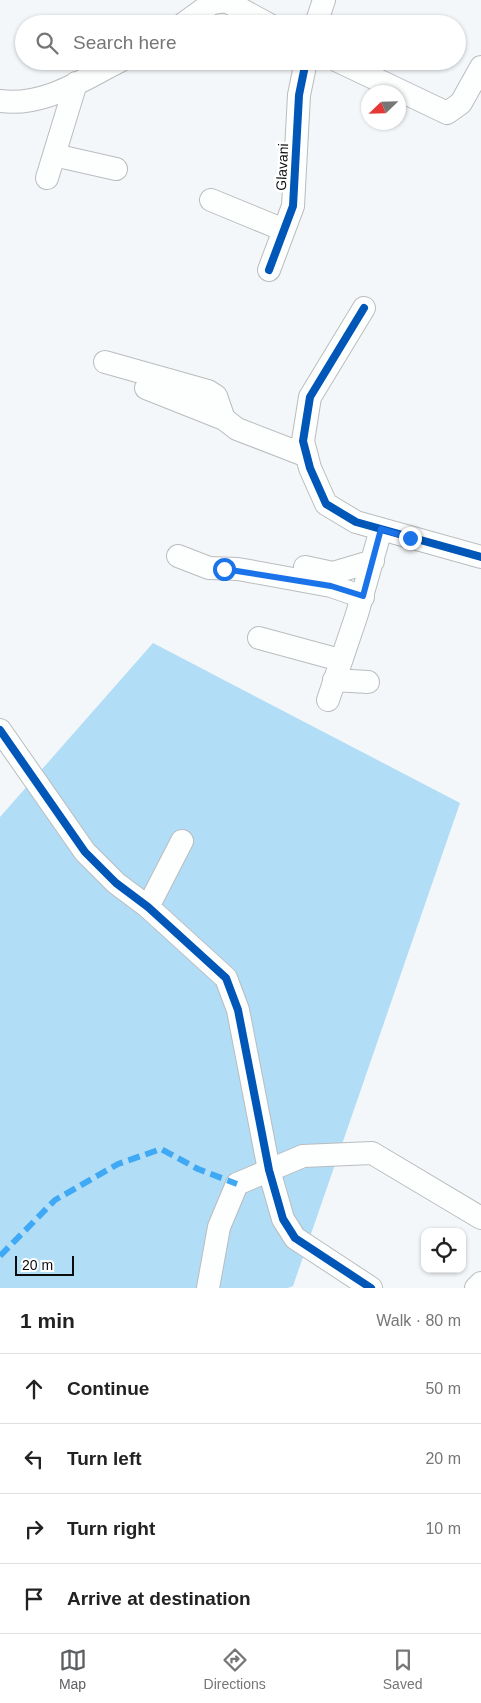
<!DOCTYPE html>
<meta charset="utf-8">
<style>
:root{--surface:#fff;--page:#f6f6f6;--text:#222;--muted:#767676;--line:#e0e0e0;--accent:#5c5e60}
body{margin:0;font-family:Arial,sans-serif;background:var(--page);color:var(--text)}
.controls{position:absolute;right:15px;bottom:15px;display:grid;overflow:hidden;border-radius:10px;box-shadow:0 1px 4px #0004}
.controls button{width:45px;height:45px;display:grid;place-items:center;padding:0;border:0;border-bottom:1px solid var(--line);background:var(--surface);color:var(--text);font:25px sans-serif}
.compass{position:absolute;left:361px;top:85px;width:45px;height:45px;border-radius:50%;background:var(--surface);box-shadow:0 1px 4px #0004;rotate:247deg}
.scale{position:absolute;left:15px;bottom:12px;width:59px;box-sizing:border-box;padding-left:5px;border:2px solid #0a0c0d;border-top:0;font-size:14px;line-height:18px;white-space:nowrap;color:#0a0c0d;-webkit-text-stroke:4px #fff;paint-order:stroke}
.stop{position:absolute;width:15px;height:15px;margin:-11px;border:4px solid #1a73e8;border-radius:50%;background:#fff}
.stop.end{background:#1a73e8;border-color:#fff;box-shadow:0 1px 5px #0008}
.list{margin:0;padding:0;list-style:none}
h2{display:flex;justify-content:space-between;align-items:center;height:65px;margin:0;padding:0 20px;font-size:21px}
h2 small{font-size:16px;font-weight:400;color:var(--muted)}
.list li{display:grid;grid-template-columns:32px 1fr auto;gap:15px;align-items:center;box-sizing:border-box;height:70px;padding:0 20px;border-top:1px solid var(--line)}
.list b{display:block;font-size:19px;white-space:nowrap}
.list em{font-size:16px;font-style:normal;color:var(--muted)}
.icon{flex:none;width:28px;height:28px;fill:none;stroke:currentColor;stroke-width:2;stroke-linecap:round;stroke-linejoin:round}
.map{position:relative;flex:none;width:481px;height:1288px;overflow:hidden}
.search{position:absolute;background:var(--surface);box-shadow:0 1px 4px #0004;left:15px;right:15px;top:15px;height:55px;display:flex;align-items:center;gap:12px;box-sizing:border-box;padding:0 18px;border-radius:28px;color:var(--muted);font-size:19px}
.sheet{height:345px;background:var(--surface)}
nav{display:flex;justify-content:space-around;align-items:center;box-sizing:border-box;height:70px;border-top:1px solid var(--line);background:var(--surface);font-size:14px;color:var(--muted)}
nav a{display:grid;justify-items:center;gap:2px}
nav .on{color:var(--accent)}
.map>svg:first-child{display:block}
</style>
<div class="map">
<svg width="481" height="1288" viewBox="0 0 481 1288">
<rect width="100%" height="100%" fill="#f4f7f9"/>
<!-- forest -->
<path fill="#b1ddf7" d="M153 643 460 803 293 1286 288 1288H0V817Z"/>
<g fill="none" stroke-linecap="round" stroke-linejoin="round">
<defs>
<path id="minor" d="M183 24 212 3 226 1 268 24
M316 24 324 0
M338 61 447 113 461 103 481 67
M0 101C44 107 82 80 120 61
M54 155 116 169
M47 178 76 83
M211 200 284 230
M269 270 293 206 299 95 306 61
M364 308 310 397 303 441 310 468 326 504 356 522 481 557
M105 362 208 391 216 396 224 419
M146 388 224 419 237 429 307 456
M178 556 209 568 238 569 331 586 363 597
M305 567 333 573 373 561
M259 638 340 660
M334 680 368 682
M328 700 357 614 381 529
M0 730 85 852 116 883 148 907 226 978 238 1010 269 1170 283 1219 295 1238 371 1288
M148 907 182 841
M208 1288 219 1227 237 1184 303 1156 372 1153 481 1218
M476 1288 481 1283"/>
</defs>
<!-- minor casing -->
<use href="#minor" stroke="#babcbe" stroke-width="24"/>
<!-- minor -->
<use href="#minor" stroke="#fdfefe" stroke-width="22"/>
<!-- quiet -->
<path stroke="#3fa9f5" stroke-width="6" stroke-dasharray="12 6" stroke-linecap="butt" d="M0 1256 55 1200 118 1164 161 1149 198 1169 237 1184"/>
<defs>
<path id="cycleway" d="M269 270 293 206 299 95 306 61
M364 308 310 397 303 441 310 468 326 504 356 522 481 557
M0 730 85 852 116 883 148 907 226 978 238 1010 269 1170 283 1219 295 1238 371 1288"/>
</defs>
<!-- cycleway casing -->
<use href="#cycleway" stroke="#fff" stroke-width="11"/>
<!-- cycleway -->
<use href="#cycleway" stroke="#0057b8" stroke-width="8"/>
</g>
<g fill="none" stroke-linecap="round" stroke-linejoin="round">
<!-- route -->
<path stroke="#1a73e8" stroke-width="6" d="M224 569 331 586 363 596 381 529 410 538"/>
</g>
<g text-anchor="middle" stroke-width="5" stroke-linejoin="round" paint-order="stroke">
<!-- street labels -->
<g font-size="14" fill="#0a0c0d" stroke="#fff">
<text transform="translate(282 167) rotate(-87)" y="5">Glavani</text>
</g>
</g>
</svg>
<div class="controls">
<button><svg class="icon" aria-label="locate" viewBox="0 0 24 24"><circle cx="12" cy="12" r="6"/><path d="M12 2v4M12 18v4M2 12h4M18 12h4"/></svg></button>
</div>
<svg class="compass" viewBox="-18 -18 36 36"><path d="M0-13l5 13h-10z" fill="#e53935"/><path d="M0 13l5-13h-10z" fill="#767676"/></svg>
<div class="scale">20 m</div>
<div class="stop" style="left:224px;top:569px"></div>
<div class="stop end" style="left:410px;top:538px"></div>
<div class="search"><svg class="icon" aria-label="search" viewBox="0 0 24 24"><circle cx="10" cy="10" r="6"/><path d="M15 15l6 6"/></svg>Search here</div>
</div>
<section class="sheet">
<h2>1 min<small>Walk · 80 m</small></h2>
<ul class="list">
<li><svg class="icon" aria-label="ahead" viewBox="0 0 24 24"><path d="M12 20V5M6 11l6-6 6 6"/></svg><div><b>Continue</b></div><em>50 m</em></li>
<li><svg class="icon" aria-label="left" viewBox="0 0 24 24"><path d="M17 20v-9H6M10 6l-5 5 5 5"/></svg><div><b>Turn left</b></div><em>20 m</em></li>
<li><svg class="icon" aria-label="right" viewBox="0 0 24 24"><path d="M7 20v-9h11M14 6l5 5-5 5"/></svg><div><b>Turn right</b></div><em>10 m</em></li>
<li><svg class="icon" aria-label="arrive" viewBox="0 0 24 24"><path d="M6 21V4h12l-3 4 3 4H6"/></svg><div><b>Arrive at destination</b></div></li>
</ul>
</section>
<nav>
<a class="on"><svg class="icon" aria-label="map" viewBox="0 0 24 24"><path d="M3 6l6-2 6 2 6-2v14l-6 2-6-2-6 2zM9 4v14M15 6v14"/></svg>Map</a>
<a><svg class="icon" aria-label="directions" viewBox="0 0 24 24"><path d="M12 3l9 9-9 9-9-9zM9 14v-3h6M13 9l2 2-2 2"/></svg>Directions</a>
<a><svg class="icon" aria-label="saved" viewBox="0 0 24 24"><path d="M7 4h10v16l-5-4-5 4z"/></svg>Saved</a>
</nav>
